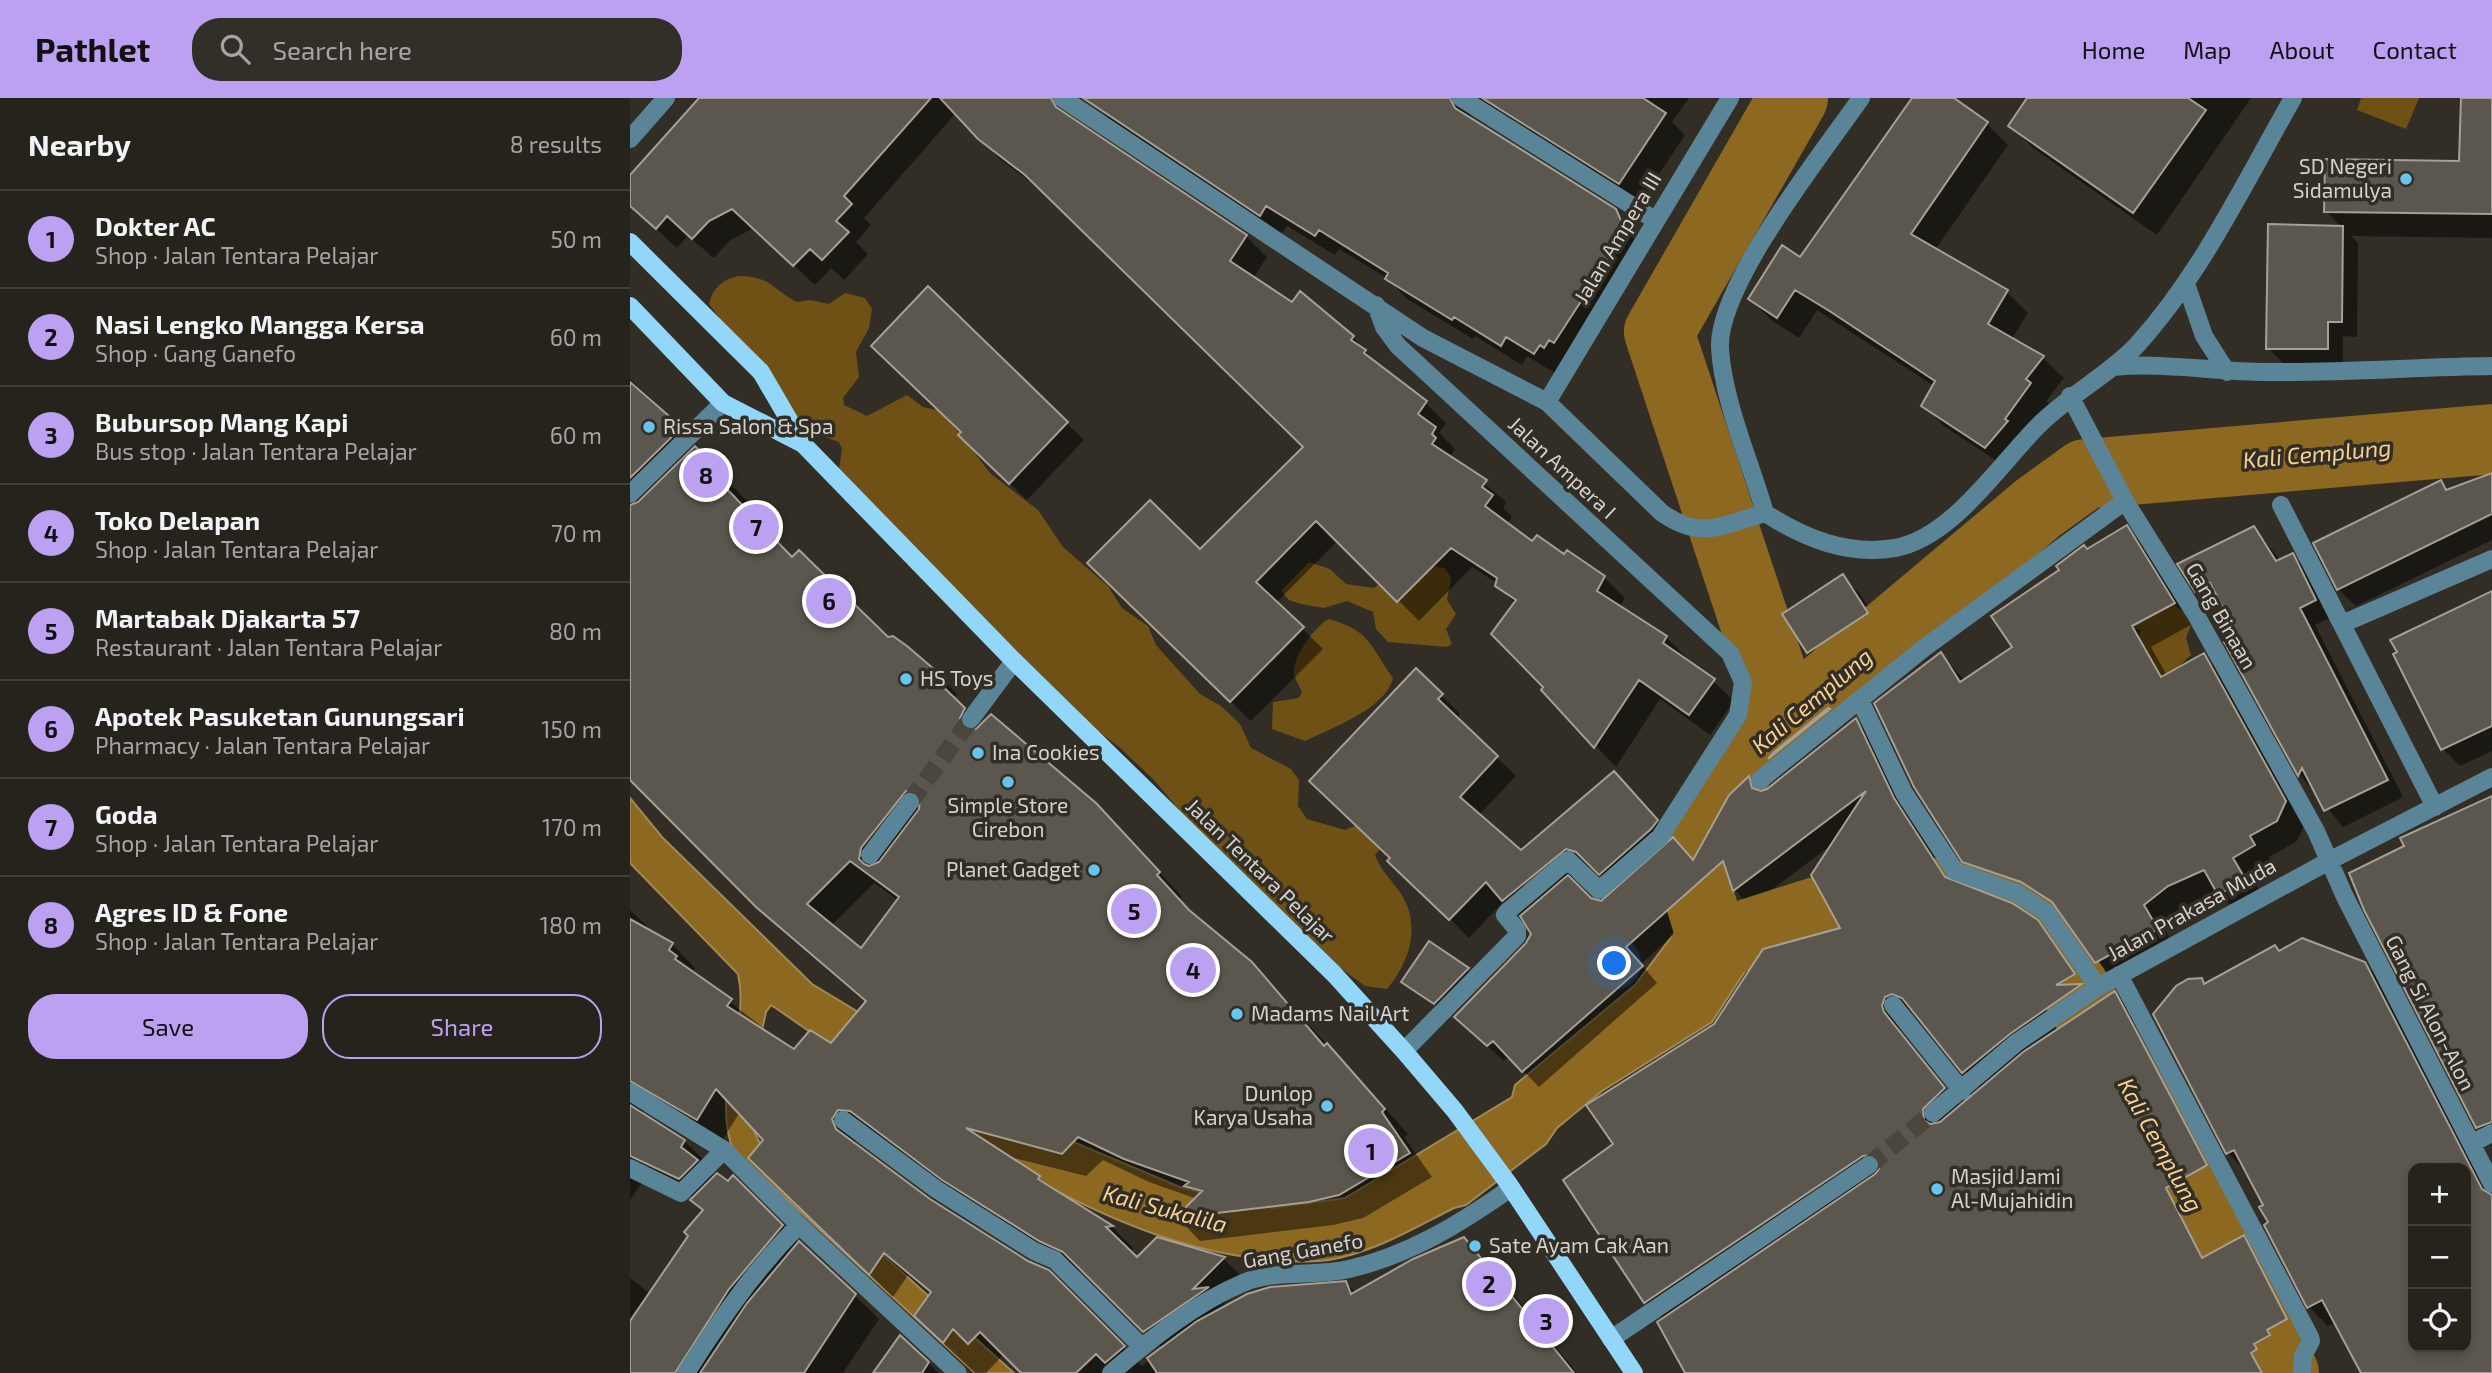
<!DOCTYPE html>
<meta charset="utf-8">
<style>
:root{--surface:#26221c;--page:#322f29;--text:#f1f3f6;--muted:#a4a4a3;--line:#423f3b;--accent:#bca0f2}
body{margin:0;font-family:"Exo 2",sans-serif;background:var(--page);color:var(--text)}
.controls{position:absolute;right:21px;bottom:21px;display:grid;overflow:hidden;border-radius:14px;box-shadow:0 4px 10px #0003}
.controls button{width:63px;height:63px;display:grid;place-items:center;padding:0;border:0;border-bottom:2px solid var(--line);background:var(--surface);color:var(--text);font:35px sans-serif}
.you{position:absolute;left:985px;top:866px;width:24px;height:24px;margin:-18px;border:5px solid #fff;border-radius:50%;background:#1a73e8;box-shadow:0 0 0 10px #1a73e833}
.badge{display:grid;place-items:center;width:46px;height:46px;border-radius:50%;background:var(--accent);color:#111;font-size:23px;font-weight:700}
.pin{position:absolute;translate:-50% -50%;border:4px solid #fff;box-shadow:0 2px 7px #0006}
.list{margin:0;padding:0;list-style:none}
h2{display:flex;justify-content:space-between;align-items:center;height:91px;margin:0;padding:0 28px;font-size:30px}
h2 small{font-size:23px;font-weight:400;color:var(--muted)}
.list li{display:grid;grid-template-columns:46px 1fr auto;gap:21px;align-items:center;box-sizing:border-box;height:98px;padding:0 28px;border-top:2px solid var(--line)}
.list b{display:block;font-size:26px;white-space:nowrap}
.list p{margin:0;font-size:23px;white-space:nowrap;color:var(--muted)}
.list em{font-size:23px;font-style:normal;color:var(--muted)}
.actions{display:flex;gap:14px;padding:21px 28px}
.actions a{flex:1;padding:16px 0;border:2px solid var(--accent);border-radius:28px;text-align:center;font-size:24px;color:var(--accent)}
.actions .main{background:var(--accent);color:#111}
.icon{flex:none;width:38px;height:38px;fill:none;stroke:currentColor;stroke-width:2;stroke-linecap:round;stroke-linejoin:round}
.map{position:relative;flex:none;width:1862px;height:1275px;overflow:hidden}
header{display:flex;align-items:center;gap:42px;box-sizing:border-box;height:98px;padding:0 35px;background:var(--accent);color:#111}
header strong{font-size:33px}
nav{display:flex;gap:38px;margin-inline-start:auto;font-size:24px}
.search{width:490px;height:63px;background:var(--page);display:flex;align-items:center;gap:18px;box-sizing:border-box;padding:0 24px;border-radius:28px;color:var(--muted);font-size:26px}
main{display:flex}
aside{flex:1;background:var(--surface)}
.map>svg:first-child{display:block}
</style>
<header>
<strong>Pathlet</strong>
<div class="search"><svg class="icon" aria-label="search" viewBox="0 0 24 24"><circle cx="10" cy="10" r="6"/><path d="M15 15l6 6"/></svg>Search here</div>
<nav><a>Home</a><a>Map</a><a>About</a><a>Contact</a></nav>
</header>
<main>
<aside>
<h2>Nearby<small>8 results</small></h2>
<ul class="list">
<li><span class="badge">1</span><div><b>Dokter AC</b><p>Shop · Jalan Tentara Pelajar</p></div><em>50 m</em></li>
<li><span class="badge">2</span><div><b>Nasi Lengko Mangga Kersa</b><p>Shop · Gang Ganefo</p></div><em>60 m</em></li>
<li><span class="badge">3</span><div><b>Bubursop Mang Kapi</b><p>Bus stop · Jalan Tentara Pelajar</p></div><em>60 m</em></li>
<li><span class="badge">4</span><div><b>Toko Delapan</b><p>Shop · Jalan Tentara Pelajar</p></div><em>70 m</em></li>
<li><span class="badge">5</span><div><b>Martabak Djakarta 57</b><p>Restaurant · Jalan Tentara Pelajar</p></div><em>80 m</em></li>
<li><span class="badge">6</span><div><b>Apotek Pasuketan Gunungsari</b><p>Pharmacy · Jalan Tentara Pelajar</p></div><em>150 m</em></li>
<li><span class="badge">7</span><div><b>Goda</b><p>Shop · Jalan Tentara Pelajar</p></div><em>170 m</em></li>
<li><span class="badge">8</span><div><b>Agres ID &amp; Fone</b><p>Shop · Jalan Tentara Pelajar</p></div><em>180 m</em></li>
</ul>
<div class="actions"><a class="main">Save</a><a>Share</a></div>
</aside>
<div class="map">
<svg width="1862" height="1275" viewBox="0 0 1862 1275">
<rect width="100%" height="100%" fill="#322d25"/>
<!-- green -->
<path fill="#705115" d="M1731 0H1789L1776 31 1727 12Z
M108 178C143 179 140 190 167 204L180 202 199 206 215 195 235 200 242 211 239 230 226 254 229 279 213 300 214 307 237 318 277 297 293 309 312 313 361 376 408 412 433 449 478 488 492 510 518 528 526 547 570 596 591 608 610 626 621 650 661 671 669 682 668 708 677 721 715 732 727 727 758 742 745 757C751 774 764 784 773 799 791 830 778 867 757 891L735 888 702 864 563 728 523 681 489 649 444 615 209 371 212 351 209 344 172 331 79 206C82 191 93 181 108 178Z
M679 464 700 471 716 486 744 490 761 475 799 468 815 470 821 480 817 502 826 516 816 531 822 546 817 549 758 544 746 531 743 514 717 503 694 510 671 506 659 502 651 493Z
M1536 501 1554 514 1561 527 1556 540 1561 557 1548 569 1543 606 1508 543 1511 532 1494 525Z
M699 521C741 533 740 548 763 580 757 610 700 631 675 643L642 631 643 604 669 600 672 594C669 587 663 579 664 572 665 556 685 528 699 521Z"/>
<!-- water -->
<path fill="#8d6821" stroke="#a28854" stroke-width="2" d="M0 700 32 739 182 886 441 1043 550 1089 604 1104 643 1110 715 1100 882 999 885 987 1005 887 1057 818 1106 814 1129 852 1082 924 972 993 927 1030 916 1046 836 1107 824 1110C788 1128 753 1149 713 1159 691 1165 668 1164 645 1162 466 1151 286 1005 141 907L136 914C128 954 107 1010 131 1047L384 1275H345L103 1052C80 989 121 931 108 876L0 765Z"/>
<!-- shadow -->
<path fill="#0007" fill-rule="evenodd" d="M71 0H397L616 138 637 159 623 180 662 207 723 239 753 272 795 305 816 325 809 335 825 351 821 357 876 404 873 410 882 419 877 426 903 445 934 459 938 454 974 479 995 500 990 509 1036 539 1057 560 1055 562 1083 583 1104 603 1080 637 1030 601 986 669 913 592 915 589 885 506 867 485 842 469 789 523 708 442 646 505 693 551 621 623 460 465 570 454 675 349 418 97 371 62 326 15 234 120 241 127 226 144 238 156 214 182 201 170 185 187 124 130 99 143 84 160 58 138 47 150 0 107V80Z
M462 0H1059L1042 24 1055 37 1010 105 841 15V22L984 112 1006 133 1015 155 925 275 897 258 892 267 845 238 843 241 777 201 757 180 709 151 705 157 657 128 651 137 484 26 463 5Z
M1284 0H1321L1357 26 1378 47 1305 152 1377 194 1398 215 1381 242 1413 260 1434 280 1416 303 1421 307 1377 370 1314 328 1294 307 1304 288 1187 212 1169 240 1141 222 1120 201 1171 161Z
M1399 0H1621L1527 137 1403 50 1380 27Z
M1833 0H1862V140L1721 138 1728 145 1727 239 1713 238V266H1654L1638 250 1712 130 1696 113 1830 64Z
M298 191 454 342 397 402 347 354 333 335Z
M0 281 44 322 69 350 67 352 71 357 123 409 118 414 162 461 257 541 304 573 327 596 323 600 351 628 490 731 552 799 549 801 567 820 621 865 720 971 778 1036 774 1039 802 1079 733 1120 703 1127 570 1143 548 1120 567 1101 519 1084 473 1062 456 1078 376 1058 482 1129 504 1151 498 1152 507 1161 527 1141 594 1161 617 1184 594 1206 596 1209 716 1185 726 1195 834 1141 857 1164 947 1275H394L374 1256 356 1275H345L310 1242 301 1196 278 1177 263 1199 120 1060 135 1042 110 1014 91 1044 26 1005 13 1012V1017L54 1043 78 1066 75 1071 84 1079 98 1085 103 1080 249 1221 213 1275H0V1180L20 1196 74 1113 63 1102 65 1100 18 1076 0 1102V812L19 830 17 832 42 846 65 870 62 875 165 954 201 947 237 905 152 833 0 680ZM244 785 269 803 232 853 201 828ZM228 1038 435 1166 458 1177 533 1251 512 1268 418 1173 397 1164 298 1102 225 1046Z
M1862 377V442L1726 508 1708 491 1810 384 1819 393Z
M1496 429 1516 449 1564 525 1521 549 1537 578 1574 557 1594 578 1676 724 1667 743 1639 759 1644 768 1622 780 1635 802 1609 816 1588 794 1559 808 1533 828 1546 852 1487 884 1467 864 1433 817 1413 804 1355 783 1334 762 1311 556 1335 583 1384 549 1457 453Z
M1624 430 1651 463 1662 457 1679 474 1702 519 1685 527 1773 699 1713 729 1670 677 1597 545 1609 538 1592 505 1583 510 1566 492Z
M1213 479 1230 496 1254 533 1195 571 1178 554Z
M1862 495V653L1830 668 1813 651 1766 557Z
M811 597 830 616 826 621 886 678 849 717 891 754 984 675 1064 763 1119 681 1133 694 1226 622 1241 638 1279 718 1322 784 1407 824 1424 840 1466 903 1445 917 1447 920 1484 895 1500 911 1591 1083 1550 1106 1578 1159 1613 1140 1629 1155 1672 1237 1651 1248 1654 1254 1638 1263 1642 1267 1636 1271 1638 1275H1057L1043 1254 1047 1252 1033 1221 1016 1204 985 1047 1085 927 1213 831 1204 745 1120 808 1105 792 1102 784 1011 866 1027 885 909 989 879 958 874 963 826 919 903 836 892 820 874 803 839 840 700 701ZM956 769 967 772 987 792 971 805 960 802 940 782ZM1279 911 1285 913 1351 992 1331 1009 1270 932 1267 925 1271 914Z
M1200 614 1206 620 1147 668 1140 661Z
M1862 699V1044L1848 1029 1776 749Z
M800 845 846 879 813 913 773 884Z
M1650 854 1734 865 1754 885 1862 1095V1275H1729L1732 1274 1706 1224 1698 1228 1679 1209 1618 1075 1598 1055 1525 917 1571 882 1576 887ZM1783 1070H1836V1249H1783Z
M271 1240 309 1275H246Z"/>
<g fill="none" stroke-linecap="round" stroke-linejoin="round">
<!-- river -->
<path stroke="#8d6821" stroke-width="70" d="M1157 622 1029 234 1163 0
M1084 847 1068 795 1060 744 1120 652 1408 410 1455 376 1862 341
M1084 847 1215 805 1284 793 1341 800 1394 820 1444 889 1654 1275"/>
</g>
<!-- building -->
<path fill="#5c574e" stroke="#a59f95" stroke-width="2" fill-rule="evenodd" d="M69 0H301L214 98 222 106 206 123 219 134 192 162 180 151 163 168 102 111 79 123 62 141 37 118 26 131 0 108V77Z
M310 0H421L426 9 617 137 600 163 662 204 670 193 724 238 721 242 736 252 734 255 797 303 788 316 806 329 802 336 806 340 802 346 857 382 852 389 863 397 855 408 902 443 907 437 934 456 937 452 975 478 967 493 1037 538 1033 545 1085 581 1059 617 1009 582 964 650 911 592 913 589 861 536 886 502 865 488 867 480 821 450 767 504 686 423 626 484 674 529 600 604 457 465 520 402 570 451 673 349 395 77 348 41Z
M453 0H820L825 10 986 111 996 134 924 245 919 242 914 250 910 247 904 256 876 239 871 248 824 219 822 222 755 181 758 175 689 132 685 138 636 108 630 118Z
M852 0H1013L1036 15 989 86Z
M1282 0H1324L1358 24 1281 136 1378 192 1358 226 1414 258 1396 281 1401 285 1375 321 1378 323 1355 350 1291 308 1305 283 1201 214 1165 192 1147 220 1118 201 1152 147 1170 159Z
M1397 0H1558L1576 12 1503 115 1378 28Z
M1831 0H1862V116L1694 114 1695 61 1829 63Z
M1638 126 1713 128 1712 224H1698V251H1636Z
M298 188 438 324 379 386 328 337 331 334 241 248Z
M0 284 47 325 45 327 49 332 0 380Z
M65 348 101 385 96 390 162 459 169 452 258 539 263 538 277 548 305 572 300 576 335 610 330 620 334 630 346 631 361 616 466 705 530 774 527 777 559 812 622 864 694 948 697 945 755 1011 752 1014 780 1055 709 1097 679 1104 545 1120 572 1093 554 1088 559 1084 494 1061 448 1039 432 1056 336 1030 410 1078 408 1081 483 1128 476 1129 507 1159 527 1139 595 1159 563 1191 579 1189 513 1234 433 1154 409 1143 312 1082 220 1013 208 1012 202 1021 206 1031 300 1101 398 1163 419 1172 495 1248 475 1265 466 1256 446 1275H391L350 1234 338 1246 323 1231 313 1245 284 1218 301 1194 254 1155 239 1177 118 1060 133 1042 86 991 67 1022 0 983V821L43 845 39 852 47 858 45 861 102 901 97 908 164 951 180 932 201 945 236 903 126 809 0 682V407L8 404ZM276 693H282L290 699 289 711 249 764 239 768 234 766 229 761 231 750ZM220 763 269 799 231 850 177 806Z
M1862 375V416L1707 492 1683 445 1811 382 1816 392Z
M1497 427 1545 505 1502 528 1531 579 1574 555 1656 703 1647 723 1620 738 1625 747 1603 760 1616 782 1588 797 1574 772 1538 788 1514 807 1528 831 1465 865 1422 804 1391 784 1332 764 1284 689 1244 605 1311 554 1330 584 1382 549 1361 518 1429 472 1426 468 1454 447 1457 451Z
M1624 428 1646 463 1663 455 1686 502 1670 510 1758 682 1694 713 1672 670 1668 678 1594 544 1607 537 1580 485 1565 494 1547 466Z
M1213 476 1238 515 1177 555 1152 516Z
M1862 493V628L1811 652 1763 556 1767 554 1760 542Z
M786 570 813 596 808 601 868 658 830 699 891 752 984 673 1028 722 1021 731 969 777 946 754 936 751 872 803 856 784 819 822 757 763 760 760 679 683Z
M1198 610 1200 611 1138 661 1143 655Z
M1226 620 1264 700 1315 779 1382 805 1408 822 1445 876 1426 887 1452 886 1380 936 1332 975 1272 900 1262 896 1255 899 1252 908 1254 914 1315 990 1293 1011 1294 1022 1300 1026 1310 1024 1393 954 1485 893 1577 1067 1536 1090 1572 1160 1614 1137 1657 1221 1637 1232 1640 1237 1624 1246 1627 1251 1621 1255 1632 1275H1055L1027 1224 1245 1076 1249 1071V1061L1243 1057 1233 1058 1014 1205 933 1082 983 1046 956 1007 1084 926 1133 851 1210 830 1181 777 1236 693 1103 793 1093 763 996 849 1013 868 892 974 863 943 857 948 824 919 896 845 901 836 890 818 938 777 961 800 971 803 1043 739 1063 762 1099 697 1119 678 1122 690 1131 693 1137 691Z
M1862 698V1024L1846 1030 1734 812 1719 775 1774 748 1770 740Z
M1672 840 1735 864 1852 1091 1862 1097V1275H1731L1692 1202 1677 1210 1634 1127 1638 1124 1629 1109 1633 1107 1604 1052 1596 1056 1523 916 1546 888 1558 881 1572 880 1574 886 1645 847 1649 853ZM1783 1070H1836V1249H1783Z
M799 843 839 870 804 906 771 884Z
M0 1007 55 1042 51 1049 68 1062 49 1081 0 1058Z
M87 1075 98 1083 103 1077 153 1127 99 1191 45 1275H0V1223L58 1138 54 1134 73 1112 60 1102Z
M834 1139 944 1275H527L517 1260 567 1223 617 1196 640 1189 716 1183 721 1196 783 1161Z
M169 1143 226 1196 174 1275H70L117 1205Z
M270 1237 299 1264 292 1275H243Z"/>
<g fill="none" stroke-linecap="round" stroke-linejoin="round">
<!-- minor-tunnel -->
<path stroke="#4a463e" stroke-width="18" stroke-dasharray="18 9" stroke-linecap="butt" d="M280 704 341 621
M1239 1067 1303 1015"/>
<!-- minor -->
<path stroke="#5a8498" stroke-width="18" d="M432 0 793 240 917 304 1032 415C1072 443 1092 427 1135 415
M831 0 1025 122
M1231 0C1193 55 1087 187 1090 250 1093 303 1120 363 1135 415 1174 440 1217 458 1265 450 1322 440 1370 366 1408 328 1438 297 1478 278 1507 247 1572 175 1615 84 1663 0
M0 41 36 0
M1556 186 1574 238 1597 274
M746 207 754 229 768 248 1100 555 1113 584 1108 617 1030 739 969 792 938 762 878 813 875 817 887 832V838L774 953
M1483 269C1534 264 1585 274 1637 274 1712 275 1787 269 1862 268
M1440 298 1495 403 1566 517 1686 733 1715 799 1862 1086
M917 304 1100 0
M0 396 93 305
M1651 407 1805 709
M1712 526 1862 461
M1230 602 1274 695 1325 773 1387 795 1416 814 1468 889
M341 621 384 563
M1130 682 1294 550 1495 403
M240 757 280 704
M1489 877 1680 1239 1681 1243 1673 1258 1672 1275
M1263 907 1332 993
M0 994 94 1052 169 1127
M1303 1015 1386 945 1468 889 1699 763 1862 679
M213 1022 306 1091 404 1153 425 1162 512 1249
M1842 1045 1862 1035
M0 1070 51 1095 94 1052
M981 1241 1239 1067
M56 1275C90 1222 124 1172 169 1127L328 1275
M481 1275C521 1241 565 1205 613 1185 645 1171 686 1179 719 1171 780 1157 831 1125 881 1090"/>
<!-- major -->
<path stroke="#92d7f8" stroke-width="18" d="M0 144 131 274 173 346 384 563 704 876 774 953 825 1013 878 1085 1004 1275
M0 208 93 305 173 346"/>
</g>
<!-- markers -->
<g fill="#66c4ef" stroke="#322d25" stroke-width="2.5">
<circle cx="1776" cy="81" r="7"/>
<circle cx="19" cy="329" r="7"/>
<circle cx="276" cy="581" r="7"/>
<circle cx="348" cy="655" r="7"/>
<circle cx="378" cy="684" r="7"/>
<circle cx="464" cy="772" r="7"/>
<circle cx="607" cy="916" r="7"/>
<circle cx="697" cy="1008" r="7"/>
<circle cx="1307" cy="1091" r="7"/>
<circle cx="845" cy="1148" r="7"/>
</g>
<g text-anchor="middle" stroke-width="7" stroke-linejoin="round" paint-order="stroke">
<!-- poi labels -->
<g font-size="21" fill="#d4d1cc" stroke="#322d25" text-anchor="start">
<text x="1762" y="76" text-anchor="end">SD Negeri<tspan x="1762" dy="24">Sidamulya</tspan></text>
<text x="33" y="336">Rissa Salon &amp; Spa</text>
<text x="290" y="588">HS Toys</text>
<text x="362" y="662">Ina Cookies</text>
<text x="378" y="715" text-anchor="middle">Simple Store<tspan x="378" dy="24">Cirebon</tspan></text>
<text x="450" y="779" text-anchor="end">Planet Gadget</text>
<text x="621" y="923">Madams Nail Art</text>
<text x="683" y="1003" text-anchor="end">Dunlop<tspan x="683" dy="24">Karya Usaha</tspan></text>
<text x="1321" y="1086">Masjid Jami<tspan x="1321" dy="24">Al-Mujahidin</tspan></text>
<text x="859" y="1155">Sate Ayam Cak Aan</text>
</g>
<!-- street labels -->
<g font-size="21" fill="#d4d1cc" stroke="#322d25">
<text transform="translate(988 140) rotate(-59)" y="7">Jalan Ampera III</text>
<text transform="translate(932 370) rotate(43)" y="7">Jalan Ampera I</text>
<text transform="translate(1591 518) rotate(60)" y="7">Gang Binaan</text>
<text transform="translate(630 773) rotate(44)" y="7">Jalan Tentara Pelajar</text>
<text transform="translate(1562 812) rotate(-29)" y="7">Jalan Prakasa Muda</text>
<text transform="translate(1800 915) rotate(63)" y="7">Gang Si Alon-Alon</text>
<text transform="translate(673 1153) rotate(-10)" y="7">Gang Ganefo</text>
</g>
<!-- water labels -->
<g font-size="23" font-style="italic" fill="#f7d191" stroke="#322d25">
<text transform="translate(1687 356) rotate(-5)" y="8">Kali Cemplung</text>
<text transform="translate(1182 603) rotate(-40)" y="8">Kali Cemplung</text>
<text transform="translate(1530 1047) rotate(61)" y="8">Kali Cemplung</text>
<text transform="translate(535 1111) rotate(15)" y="8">Kali Sukalila</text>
</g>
</g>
</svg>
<div class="controls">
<button>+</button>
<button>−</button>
<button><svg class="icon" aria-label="locate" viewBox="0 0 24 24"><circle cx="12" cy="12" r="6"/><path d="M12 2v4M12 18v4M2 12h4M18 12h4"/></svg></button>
</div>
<div class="you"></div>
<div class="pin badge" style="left:741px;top:1053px">1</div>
<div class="pin badge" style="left:859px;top:1186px">2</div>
<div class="pin badge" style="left:916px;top:1223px">3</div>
<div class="pin badge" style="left:563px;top:872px">4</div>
<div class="pin badge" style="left:504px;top:813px">5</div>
<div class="pin badge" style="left:199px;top:503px">6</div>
<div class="pin badge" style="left:126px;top:429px">7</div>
<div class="pin badge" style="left:76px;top:377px">8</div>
</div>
</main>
